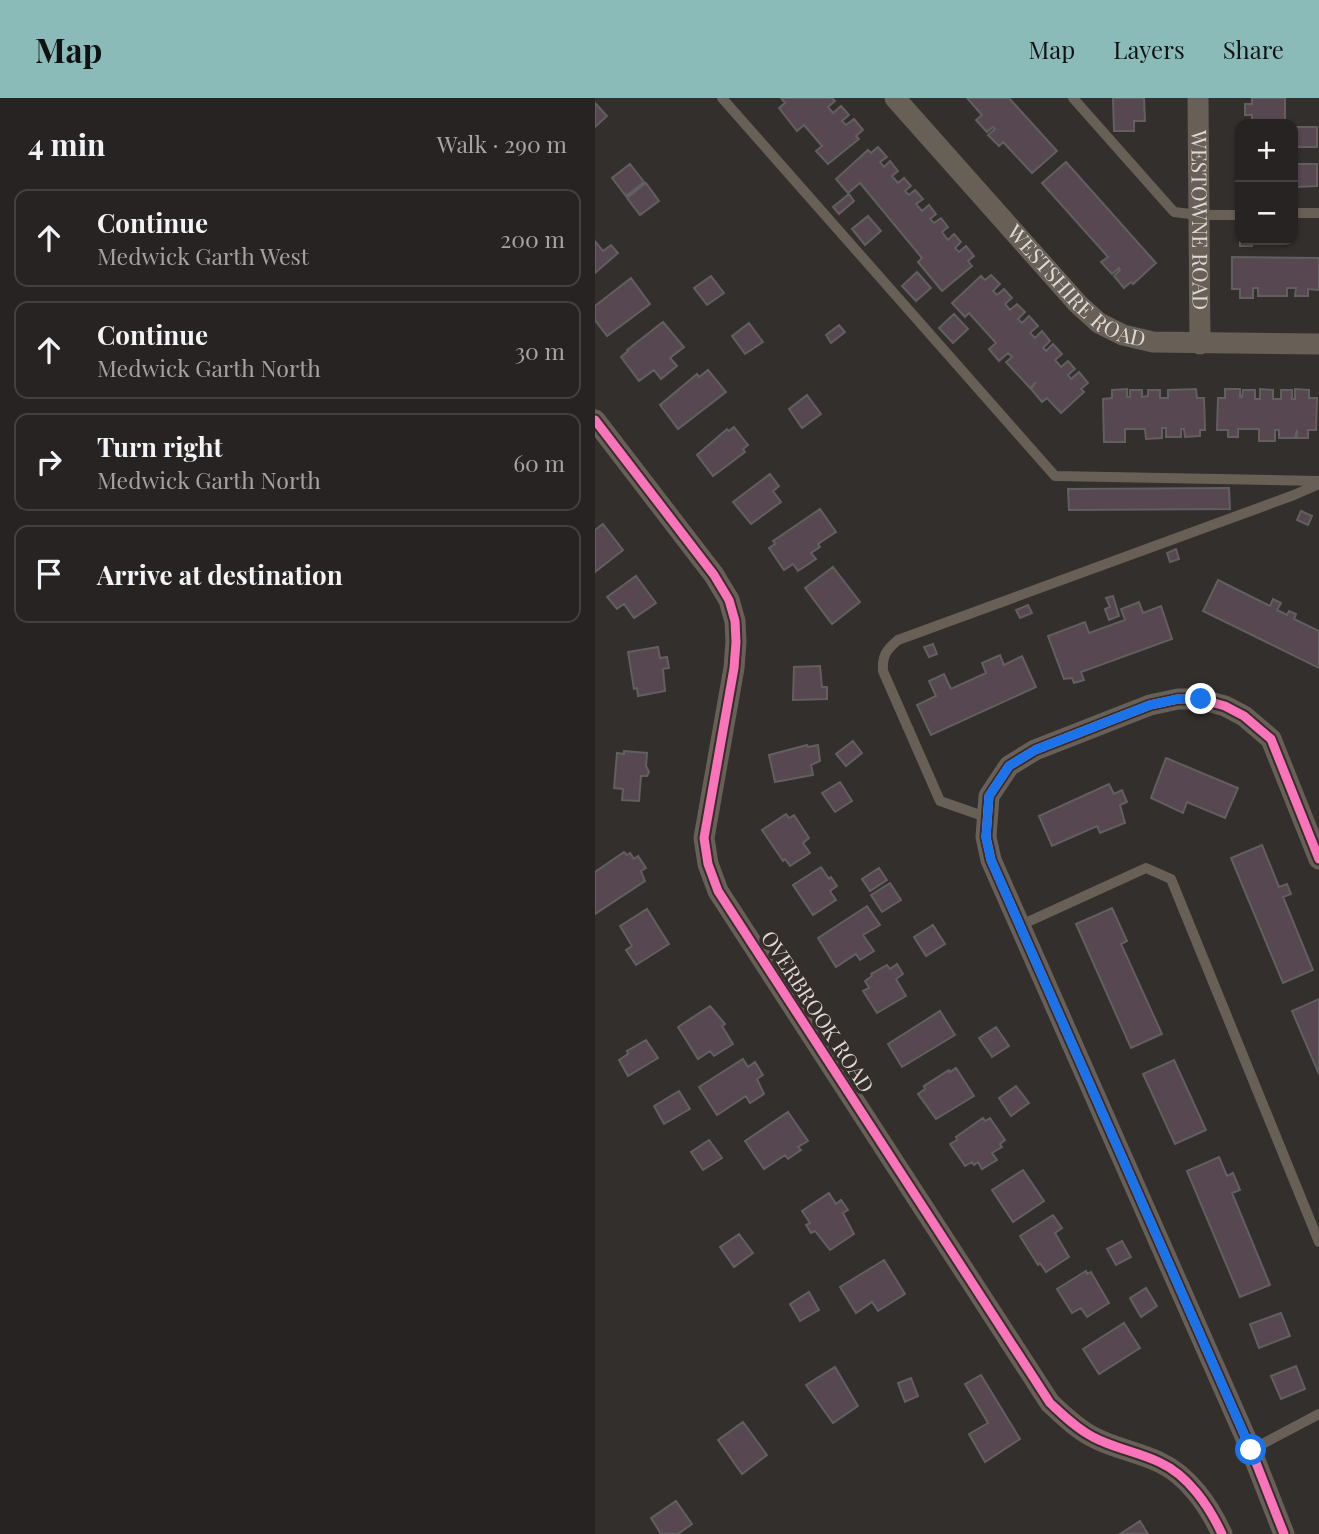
<!DOCTYPE html>
<meta charset="utf-8">
<style>
:root{--surface:#262322;--page:#322f2f;--text:#f1f3f6;--muted:#a4a4a5;--line:#424040;--accent:#8bbbb9}
body{margin:0;font-family:"Playfair Display",serif;background:var(--page);color:var(--text)}
.controls{position:absolute;right:21px;top:21px;display:grid;overflow:hidden;border-radius:14px;box-shadow:0 2px 5px #0004}
.controls button{width:63px;height:63px;display:grid;place-items:center;padding:0;border:0;border-bottom:2px solid var(--line);background:var(--surface);color:var(--text);font:35px sans-serif}
.stop{position:absolute;width:21px;height:21px;margin:-16px;border:5px solid #1a73e8;border-radius:50%;background:#fff}
.stop.end{background:#1a73e8;border-color:#fff;box-shadow:0 2px 7px #0008}
.list{margin:0;padding:0;list-style:none}
h2{display:flex;justify-content:space-between;align-items:center;height:91px;margin:0;padding:0 28px;font-size:30px}
h2 small{font-size:23px;font-weight:400;color:var(--muted)}
.list li{display:grid;grid-template-columns:46px 1fr auto;gap:21px;align-items:center;box-sizing:border-box;height:98px;margin:0 14px 14px;padding:0 14px;border:2px solid var(--line);border-radius:14px}
.list b{display:block;font-size:26px;white-space:nowrap}
.list p{margin:0;font-size:23px;white-space:nowrap;color:var(--muted)}
.list em{font-size:23px;font-style:normal;color:var(--muted)}
.icon{flex:none;width:38px;height:38px;fill:none;stroke:currentColor;stroke-width:2;stroke-linecap:round;stroke-linejoin:round}
.map{position:relative;flex:none;width:724px;height:1436px;overflow:hidden}
header{display:flex;align-items:center;gap:42px;box-sizing:border-box;height:98px;padding:0 35px;background:var(--accent);color:#111}
header strong{font-size:33px}
nav{display:flex;gap:38px;margin-inline-start:auto;font-size:24px}
main{display:flex}
aside{flex:1;background:var(--surface)}
.map>svg:first-child{display:block}
</style>
<header>
<strong>Map</strong>
<nav><a>Map</a><a>Layers</a><a>Share</a></nav>
</header>
<main>
<aside>
<h2>4 min<small>Walk · 290 m</small></h2>
<ul class="list">
<li><svg class="icon" aria-label="ahead" viewBox="0 0 24 24"><path d="M12 20V5M6 11l6-6 6 6"/></svg><div><b>Continue</b><p>Medwick Garth West</p></div><em>200 m</em></li>
<li><svg class="icon" aria-label="ahead" viewBox="0 0 24 24"><path d="M12 20V5M6 11l6-6 6 6"/></svg><div><b>Continue</b><p>Medwick Garth North</p></div><em>30 m</em></li>
<li><svg class="icon" aria-label="right" viewBox="0 0 24 24"><path d="M7 20v-9h11M14 6l5 5-5 5"/></svg><div><b>Turn right</b><p>Medwick Garth North</p></div><em>60 m</em></li>
<li><svg class="icon" aria-label="arrive" viewBox="0 0 24 24"><path d="M6 21V4h12l-3 4 3 4H6"/></svg><div><b>Arrive at destination</b></div></li>
</ul>
</aside>
<div class="map">
<svg width="724" height="1436" viewBox="0 0 724 1436">
<rect width="100%" height="100%" fill="#322f2d"/>
<!-- building -->
<path fill="#574751" stroke="#615f5f" stroke-width="2" d="M186 0H237L240 3 233 9 238 15 246 8 254 17 247 23 251 27 259 21 268 32 261 38 264 41 233 66 221 53 227 48 209 27 202 33 184 10 190 5Z
M372 0H414L462 53 437 75 408 44 404 48 393 37 400 31 398 29 392 34 381 22 387 17Z
M518 0H549L550 23H539V33H519Z
M657 0H690V26H650V23H657V17H650V6H657Z
M0 5 12 18 0 29Z
M701 29H722V49H700Z
M283 49 292 59 285 64 289 69 295 63 303 73 297 78 303 85 309 80 316 88 310 93 314 97 320 92 328 101 321 106 327 113 334 107 341 116 335 121 339 125 346 120 353 129 347 134 353 142 359 136 366 144 360 150 364 154 371 148 379 158 373 163 377 168 347 193 323 164 327 160 265 85 253 95 241 81 273 52 276 55Z
M471 64 561 165 538 186 536 184 529 190 519 178 525 172 524 170 517 176 506 164 513 159 447 85Z
M35 66 49 84 31 98 17 80Z
M702 66H722V88L702 89Z
M51 85 64 103 45 117 32 100Z
M254 96 259 103 244 116 238 109Z
M273 118 286 133 270 147 257 131Z
M645 125V142H657V148H645Z
M0 143 8 153 16 147 23 155 0 175Z
M637 159 724 160V192L713 191V198H700L701 190H692V198H663V190H658V200H645V191H637Z
M322 174 336 190 321 203 307 188Z
M396 177 405 186 398 193 402 197 409 191 417 200 410 206 415 212 422 206 430 214 423 221 427 225 434 218 443 228 435 235 440 240 447 233 455 243 448 250 451 253 458 246 467 256 460 262 466 269 473 263 480 271 473 277 476 281 484 274 493 285 486 291 489 294 466 315 452 300 447 304 436 291 441 284 435 290 411 264 417 259 413 255 404 263 394 251 401 245 374 215 370 219 357 205 386 178 390 182Z
M116 178 129 195 112 207 99 190Z
M36 180 55 206 12 238 0 222V208Z
M359 216 373 231 358 245 344 230Z
M68 224 89 249 75 260 82 268 66 281 59 272 44 283 26 259 33 253 32 252Z
M154 225 168 244 150 256 137 238Z
M244 227 250 234 236 245 231 237Z
M113 272 131 294 83 331 65 307 102 276 104 279Z
M532 291V299H535V292H547V299L553 298V292H565V300H573V292L601 291 602 300H609L610 332H605V338L590 339 589 331H586V339H571V330H567V340L551 341 550 331H530V344H509L508 301 517 300V292Z
M630 291H645V299H647L648 292H660V301H665V291L678 292V301H686V292H697V301H700V291L714 292V300H722L721 332H713V340H702V332L700 340H684V332H680V343H664V331H643V339H633V332H622L623 300H630Z
M212 297 226 316 207 330 194 311Z
M139 329 153 347 148 351 150 354 118 378 102 357 132 331 134 333Z
M175 376 184 388 178 393 186 404 156 426 138 404Z
M634 390 635 411 474 412 473 391Z
M225 411 241 434 223 446 225 449 216 455 221 461 203 473 198 466 189 472 174 450 180 446 178 443Z
M706 413 717 418 713 427 702 422Z
M8 426 28 452 0 474V432Z
M581 451 584 461 575 464 572 455Z
M238 469 265 504 237 526 210 490Z
M41 478 61 505 39 520 29 506 22 511 12 499Z
M623 482 675 508 678 501 686 505 682 512 692 517 694 513 701 516 699 521 724 533V570L608 513Z
M518 498 524 518 514 522 510 511 515 509 511 500Z
M544 504 548 515 566 508 577 541 486 574 489 582 479 585 477 580 469 581 453 538 490 524 494 535 530 522 526 511Z
M433 507 437 515 425 520 421 512Z
M338 546 342 556 334 559 329 549Z
M63 549 65 560 72 559 74 570 68 571 70 593 43 598 42 590 39 591 33 554Z
M405 557 409 567 427 558 441 589 336 637 322 607 341 598 334 583 349 576 356 591 391 575 387 565Z
M225 568 227 589H232V601L198 602 199 569Z
M258 643 267 655 251 668 241 656Z
M212 647 213 649 223 647 225 663 216 667 218 677 180 684 174 657Z
M29 653 52 655 51 668 54 674 52 678H46L44 703 27 702 28 691 19 690 22 655 29 656Z
M571 660 643 690 630 720 592 704 588 715 556 700Z
M245 684 257 703 240 714 227 695Z
M514 686 519 696 527 692 532 704 525 707 530 725 505 735 502 728 457 748 444 718Z
M191 716 194 720 199 717 214 740 208 745 215 755 195 768 190 761 188 763 167 732Z
M667 747 684 789 692 786 696 796 688 799 718 872 688 885 636 760Z
M29 754 32 757 35 755 39 761 43 758 51 770 46 773 50 783 0 816V774Z
M226 769 234 781 236 779 242 788 235 793 241 802 218 817 198 787Z
M284 770 292 782 275 793 267 781Z
M295 785 306 802 287 814 276 797Z
M272 808 285 827 268 837 279 853 265 862 261 856 241 869 223 840Z
M517 810 532 843 526 846 567 936 536 950 481 826Z
M52 811 74 846 41 867 31 852 37 848 25 828Z
M338 827 350 846 331 858 319 839Z
M302 866 308 876 301 881 311 898 282 915 268 893 274 890 270 883 277 878 276 876 292 867 295 871Z
M724 901V976L697 913Z
M115 908 130 926 127 928 138 946 119 958 115 953 103 961 83 929Z
M345 913 360 937 307 969 293 946Z
M401 929 414 948 397 959 384 940Z
M51 942 63 960 33 978 24 962 33 956 32 953Z
M148 961 153 969 160 964 168 977 162 981 169 996 155 1005 151 998 122 1017 104 989Z
M579 962 611 1032 580 1046 548 976Z
M361 970 379 998 341 1021 323 996 330 991 329 988 354 972 355 974Z
M421 988 434 1005 416 1018 404 1000Z
M84 993 95 1011 69 1026 59 1008Z
M193 1014 213 1043 203 1049 206 1052 193 1061 190 1057 169 1071 150 1043Z
M388 1020 390 1023 395 1020 410 1042 405 1046 407 1049 397 1055 402 1062 387 1071 383 1064 379 1067 377 1064 370 1068 355 1046 362 1042 361 1039Z
M114 1042 127 1060 108 1072 96 1054Z
M624 1059 632 1078 638 1075 645 1092 637 1095 675 1187 645 1199 592 1073Z
M428 1072 449 1103 418 1124 397 1092Z
M234 1095 241 1106 246 1102 253 1112 248 1115 259 1136 235 1152 220 1133 216 1135 211 1127 215 1125 207 1113Z
M458 1117 467 1130 460 1135 474 1159 451 1174 445 1165 443 1167 425 1138Z
M144 1136 158 1155 139 1169 125 1149Z
M527 1143 536 1159 521 1167 512 1151Z
M289 1162 310 1196 283 1213 277 1204 261 1215 245 1189Z
M491 1173 492 1176 496 1174 514 1205 492 1219 486 1210 477 1215 462 1191Z
M551 1190 562 1208 546 1219 535 1200Z
M214 1194 224 1212 205 1223 195 1206Z
M686 1215 695 1238 664 1250 655 1226Z
M529 1225 545 1250 504 1276 488 1251Z
M701 1268 710 1291 686 1301 676 1278Z
M240 1269 263 1308 238 1325 211 1287Z
M386 1277 425 1341 390 1364 374 1336 393 1325 370 1286Z
M316 1280 323 1298 310 1304 303 1285Z
M148 1324 172 1357 147 1376 123 1342Z
M81 1403 97 1426 83 1436H66L56 1420Z
M545 1423 553 1436H525Z"/>
<g fill="none" stroke-linecap="round" stroke-linejoin="round">
<!-- service -->
<path stroke="#686057" stroke-width="10" d="M127 0 460 378 724 383
M478 0 579 114 603 117H645
M698 115H724
M391 719 345 703 288 573C287 558 291 552 303 542L699 397 724 386
M426 827 551 770 576 781 724 1144
M656 1352 724 1316"/>
<!-- minor -->
<g stroke="#686057" stroke-width="21">
<path id="s1" d="M300 0 483 206 504 225 528 237 558 244 724 246"/>
<path id="s2" d="M603 0 605 246"/>
<path d="M0 322 119 477 134 502 140 523 141 544 139 570 109 740 113 766 123 793 455 1305C468 1317 482 1331 498 1339 518 1350 543 1354 564 1364 593 1377 614 1408 627 1436"/>
<path d="M689 1436 656 1352 396 762 391 739 394 698 414 668 440 652 555 607 583 601H605L630 608 649 618 676 641 724 761"/>
</g>
<defs>
<path id="cycleway" d="M0 322 119 477 134 502 140 523 141 544 139 570 109 740 113 766 123 793 455 1305C468 1317 482 1331 498 1339 518 1350 543 1354 564 1364 593 1377 614 1408 627 1436
M689 1436 656 1352 396 762 391 739 394 698 414 668 440 652 555 607 583 601H605L630 608 649 618 676 641 724 761"/>
</defs>
<!-- cycleway casing -->
<use href="#cycleway" stroke="#352e2a" stroke-width="13"/>
<!-- cycleway -->
<use href="#cycleway" stroke="#fb73b8" stroke-width="9"/>
</g>
<g fill="none" stroke-linecap="round" stroke-linejoin="round">
<!-- route -->
<path stroke="#1a73e8" stroke-width="9" d="M606 601H583L555 607 440 652 414 668 394 698 391 740 396 762 656 1352"/>
</g>
<g text-anchor="middle" stroke-width="7" stroke-linejoin="round" paint-order="stroke">
<!-- street labels -->
<g font-size="21" fill="#dfdad8" stroke="#352e2a">
<text dy="7" stroke="none"><textPath href="#s2" startOffset="122">WESTOWNE ROAD</textPath></text>
<text dy="7" stroke="none"><textPath href="#s1" startOffset="264">WESTSHIRE ROAD</textPath></text>
<text transform="translate(222 914) rotate(57)" y="7">OVERBROOK ROAD</text>
</g>
</g>
</svg>
<div class="controls">
<button>+</button>
<button>−</button>
</div>
<div class="stop" style="left:656px;top:1352px"></div>
<div class="stop end" style="left:606px;top:601px"></div>
</div>
</main>
